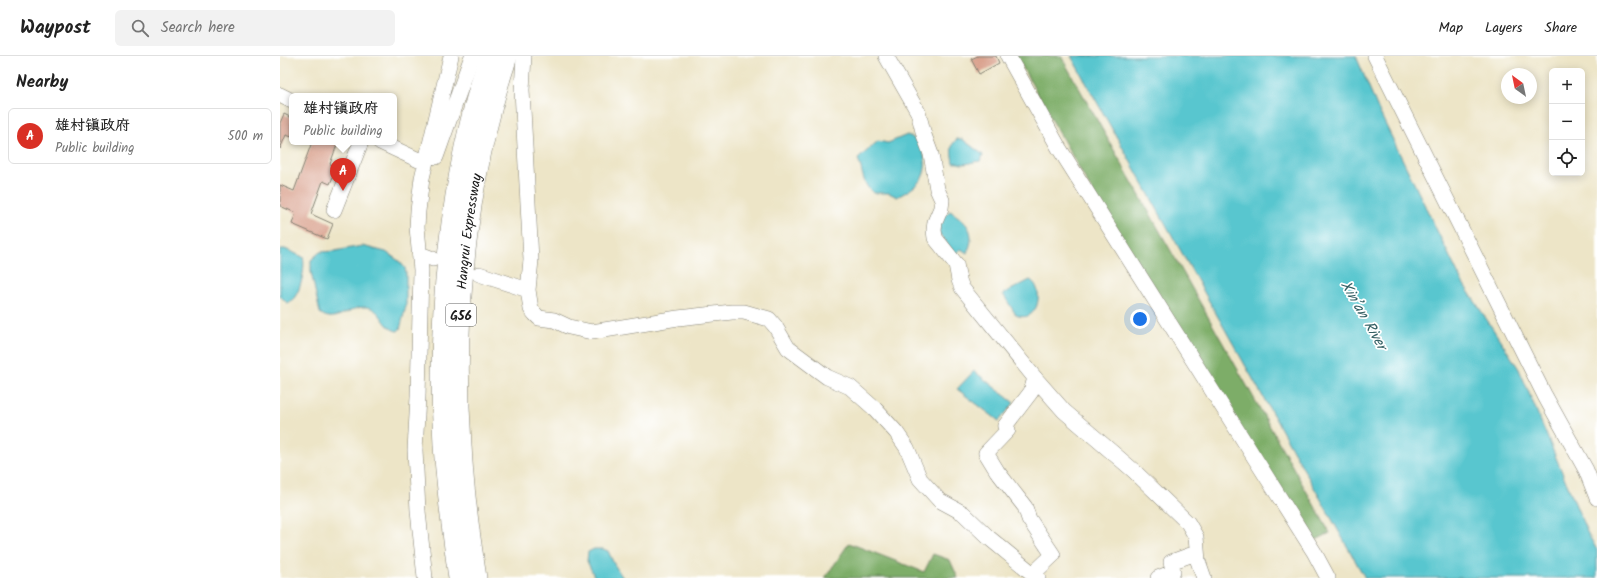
<!DOCTYPE html>
<meta charset="utf-8">
<style>
:root{--surface:#fff;--page:#f2f2f2;--text:#222;--muted:#767676;--line:#e0e0e0;--accent:#d93025}
body{margin:0;font-family:Kalam,"LXGW WenKai TC",sans-serif;background:var(--page);color:var(--text)}
.controls{position:absolute;right:12px;top:12px;display:grid;overflow:hidden;border-radius:6px;box-shadow:0 2px 10px #0003}
.controls button{width:36px;height:36px;display:grid;place-items:center;padding:0;border:0;border-bottom:1px solid var(--line);background:var(--surface);color:var(--text);font:20px sans-serif}
.compass{position:absolute;left:1221px;top:12px;width:36px;height:36px;border-radius:50%;background:var(--surface);box-shadow:0 2px 10px #0003;rotate:327deg}
.you{position:absolute;left:860px;top:263px;width:14px;height:14px;margin:-10px;border:3px solid #fff;border-radius:50%;background:#1a73e8;box-shadow:0 0 0 6px #1a73e833}
.badge{display:grid;place-items:center;width:26px;height:26px;border-radius:50%;background:var(--accent);color:#fff;font-size:13px;font-weight:700}
.pin{position:absolute;translate:-50% -33px;filter:drop-shadow(0 1px 2px #0008)}
.pin::after{content:'';position:absolute;top:21px;width:14px;height:12px;background:inherit;clip-path:polygon(0 0,100% 0,50% 100%)}
.popup{position:absolute;left:9px;top:37px;width:108px;height:52px;box-sizing:border-box;display:grid;place-content:center;border-radius:6px;background:var(--surface);filter:drop-shadow(0 1px 3px #0005);font-size:13px;white-space:nowrap;color:var(--muted)}
.popup b{font-size:15px;color:var(--text)}
.popup::after{content:'';position:absolute;left:50%;top:100%;margin-left:-8px;border:8px solid transparent;border-top-color:var(--surface)}
.list{margin:0;padding:0;list-style:none}
h2{display:flex;justify-content:space-between;align-items:center;height:52px;margin:0;padding:0 16px;font-size:17px}
h2 small{font-size:13px;font-weight:400;color:var(--muted)}
.list li{display:grid;grid-template-columns:26px 1fr auto;gap:12px;align-items:center;box-sizing:border-box;height:56px;margin:0 8px 8px;padding:0 8px;border:1px solid var(--line);border-radius:6px}
.list b{display:block;font-size:15px;white-space:nowrap}
.list p{margin:0;font-size:13px;white-space:nowrap;color:var(--muted)}
.list em{font-size:13px;font-style:normal;color:var(--muted)}
.icon{flex:none;width:22px;height:22px;fill:none;stroke:currentColor;stroke-width:2;stroke-linecap:round;stroke-linejoin:round}
.map{position:relative;flex:none;width:1317px;height:522px;overflow:hidden}
header{display:flex;align-items:center;gap:24px;box-sizing:border-box;height:56px;padding:0 20px;background:var(--surface);border-bottom:1px solid var(--line)}
header strong{font-size:19px}
nav{display:flex;gap:22px;margin-inline-start:auto;font-size:14px}
.search{width:280px;height:36px;background:var(--page);display:flex;align-items:center;gap:10px;box-sizing:border-box;padding:0 14px;border-radius:6px;color:var(--muted);font-size:15px}
main{display:flex}
aside{flex:1;background:var(--surface)}
.map>svg:first-child{display:block}
</style>
<header>
<strong>Waypost</strong>
<div class="search"><svg class="icon" aria-label="search" viewBox="0 0 24 24"><circle cx="10" cy="10" r="6"/><path d="M15 15l6 6"/></svg>Search here</div>
<nav><a>Map</a><a>Layers</a><a>Share</a></nav>
</header>
<main>
<aside>
<h2>Nearby<small></small></h2>
<ul class="list">
<li><span class="badge">A</span><div><b>雄村镇政府</b><p>Public building</p></div><em>500 m</em></li>
</ul>
</aside>
<div class="map">
<svg width="1317" height="522" viewBox="0 0 1317 522">
<rect width="100%" height="100%" fill="#fff"/>
<filter id="ink" filterUnits="userSpaceOnUse"><feTurbulence type="fractalNoise" baseFrequency=".025" numOctaves="2"/><feDisplacementMap in="SourceGraphic" scale="8" xChannelSelector="R" yChannelSelector="G"/><feConvolveMatrix kernelMatrix="1 2 1 2 8 2 1 2 1" color-interpolation-filters="sRGB"/></filter>
<filter id="wash" filterUnits="userSpaceOnUse"><feTurbulence type="fractalNoise" baseFrequency=".012" numOctaves="4" result="noise"/><feDisplacementMap in="SourceGraphic" scale="16" xChannelSelector="R" yChannelSelector="G"/><feGaussianBlur stdDeviation="0.9" result="paint"/><feColorMatrix in="noise" values="0 0 0 0 0 0 0 0 0 0 0 0 0 0 0 0 0 1.4 0 .05"/><feComposite in="paint" operator="in"/></filter>
<g filter="url(#wash)">
<rect width="100%" height="100%" fill="#ede5c7"/>
<!-- forest -->
<path fill="#7dad68" stroke="#4c6442" d="M736 0H781L1050 477 1032 486 817 144Z
M569 487 644 516 653 498 670 504 678 522H545Z"/>
<!-- water -->
<path fill="#59c6cf" stroke="#3a7176" d="M791 0H1076L1099 55 1181 224 1239 313 1307 476 1317 494V522H1085Z
M627 79C644 84 651 111 640 125 634 132 625 137 617 141L609 137H594C582 130 583 114 578 103L598 85 608 87Z
M677 83H682L702 98 703 100 700 105C694 105 689 108 683 108 679 108 678 106 673 107 672 99 669 89 677 83Z
M670 155C687 166 697 176 687 197L681 193 675 198 659 177 660 163Z
M82 190 106 196 119 205 125 212 126 218V250L120 273 118 275C103 274 102 250 84 251 68 251 55 269 40 257L31 216V204L40 196 55 195Z
M0 193H5L23 201C26 212 20 244 7 247L0 240Z
M750 224C765 231 759 269 736 259L723 238Z
M694 315 734 347 719 365 677 333Z
M314 493H323L328 495 334 508 343 522H315L307 505 308 496Z"/>
<g id="blocks">
<!-- building -->
<path fill="#d9a08c" d="M698 0H716L719 7 699 18 691 3Z
M4 58 12 62V81L6 79 0 93V67Z
M32 86H58L50 108 57 111 50 128 43 125 31 158 53 168 47 183 12 168 16 157 0 150V129L14 135Z"/>
</g>
</g>
<g filter="url(#ink)">
<use href="#blocks" fill-opacity="0" stroke="#848072" stroke-width="1"/>
<g fill="none" stroke-linecap="round" stroke-linejoin="round">
<defs>
<path id="minor" d="M244 0 242 34 251 204 248 234 251 253 255 258 259 262 274 264 289 271 312 276 398 262 452 256H464L489 263 495 270 508 292 547 321 570 331 595 353 616 376 627 392 640 423 659 444 683 457 708 481 758 522
M606 0 638 56 644 79 651 98 657 133 662 144 661 152 655 166 654 174 655 182 676 208 679 224 682 232 755 322 784 355 854 415 908 467 916 481 918 505 924 522
M728 0 779 92 1034 496 1048 522
M1095 0 1265 340 1306 414 1317 442
M0 39 12 45
M100 86 145 107
M156 101 192 0
M54 154 81 86
M140 198 153 203
M199 218 248 234
M753 518 773 499 749 463 745 451 717 415 706 397 728 374 725 370 751 336 755 322
M145 522 138 455 135 394 138 341 141 214 137 171 138 155 142 122 171 0
M878 522 893 516 891 506 916 497"/>
<g id="highway">
<path d="M179 522C173 478 167 434 164 389 157 263 169 120 210 0"/>
<path id="s1" d="M196 522C189 478 183 434 181 389 172 261 186 122 227 0"/>
</g>
</defs>
<!-- minor casing -->
<use href="#minor" stroke="#848072" stroke-width="16"/>
<!-- highway casing -->
<use href="#highway" stroke="#848072" stroke-width="22"/>
<!-- minor -->
<use href="#minor" stroke="#fff" stroke-width="15"/>
<!-- highway -->
<use href="#highway" stroke="#fff" stroke-width="21"/>
</g>
</g>
<g text-anchor="middle" stroke-width="3.5" stroke-linejoin="round" paint-order="stroke">
<!-- shield labels -->
<rect fill="#fff" stroke="#606060" stroke-width="1" x="166" y="248" width="30" height="22" rx="3"/>
<g font-size="13" font-weight="bold" fill="#1c1c1c">
<text x="181" y="264">G56</text>
</g>
<!-- street labels -->
<g font-size="14" fill="#1c1c1c" stroke="#fff">
<text dy="5" stroke="none"><textPath href="#s1" startOffset="348">Hangrui Expressway</textPath></text>
</g>
<!-- water labels -->
<g font-size="15" font-style="italic" fill="#346064" stroke="#fff">
<text transform="translate(1084 259) rotate(60)" y="5">Xin’an River</text>
</g>
</g>
</svg>
<div class="controls">
<button>+</button>
<button>−</button>
<button><svg class="icon" aria-label="locate" viewBox="0 0 24 24"><circle cx="12" cy="12" r="6"/><path d="M12 2v4M12 18v4M2 12h4M18 12h4"/></svg></button>
</div>
<svg class="compass" viewBox="-18 -18 36 36"><path d="M0-13l5 13h-10z" fill="#e53935"/><path d="M0 13l5-13h-10z" fill="#767676"/></svg>
<div class="you"></div>
<div class="pin badge" style="left:63px;top:135px">A</div>
<div class="popup"><b>雄村镇政府</b>Public building</div>
</div>
</main>
